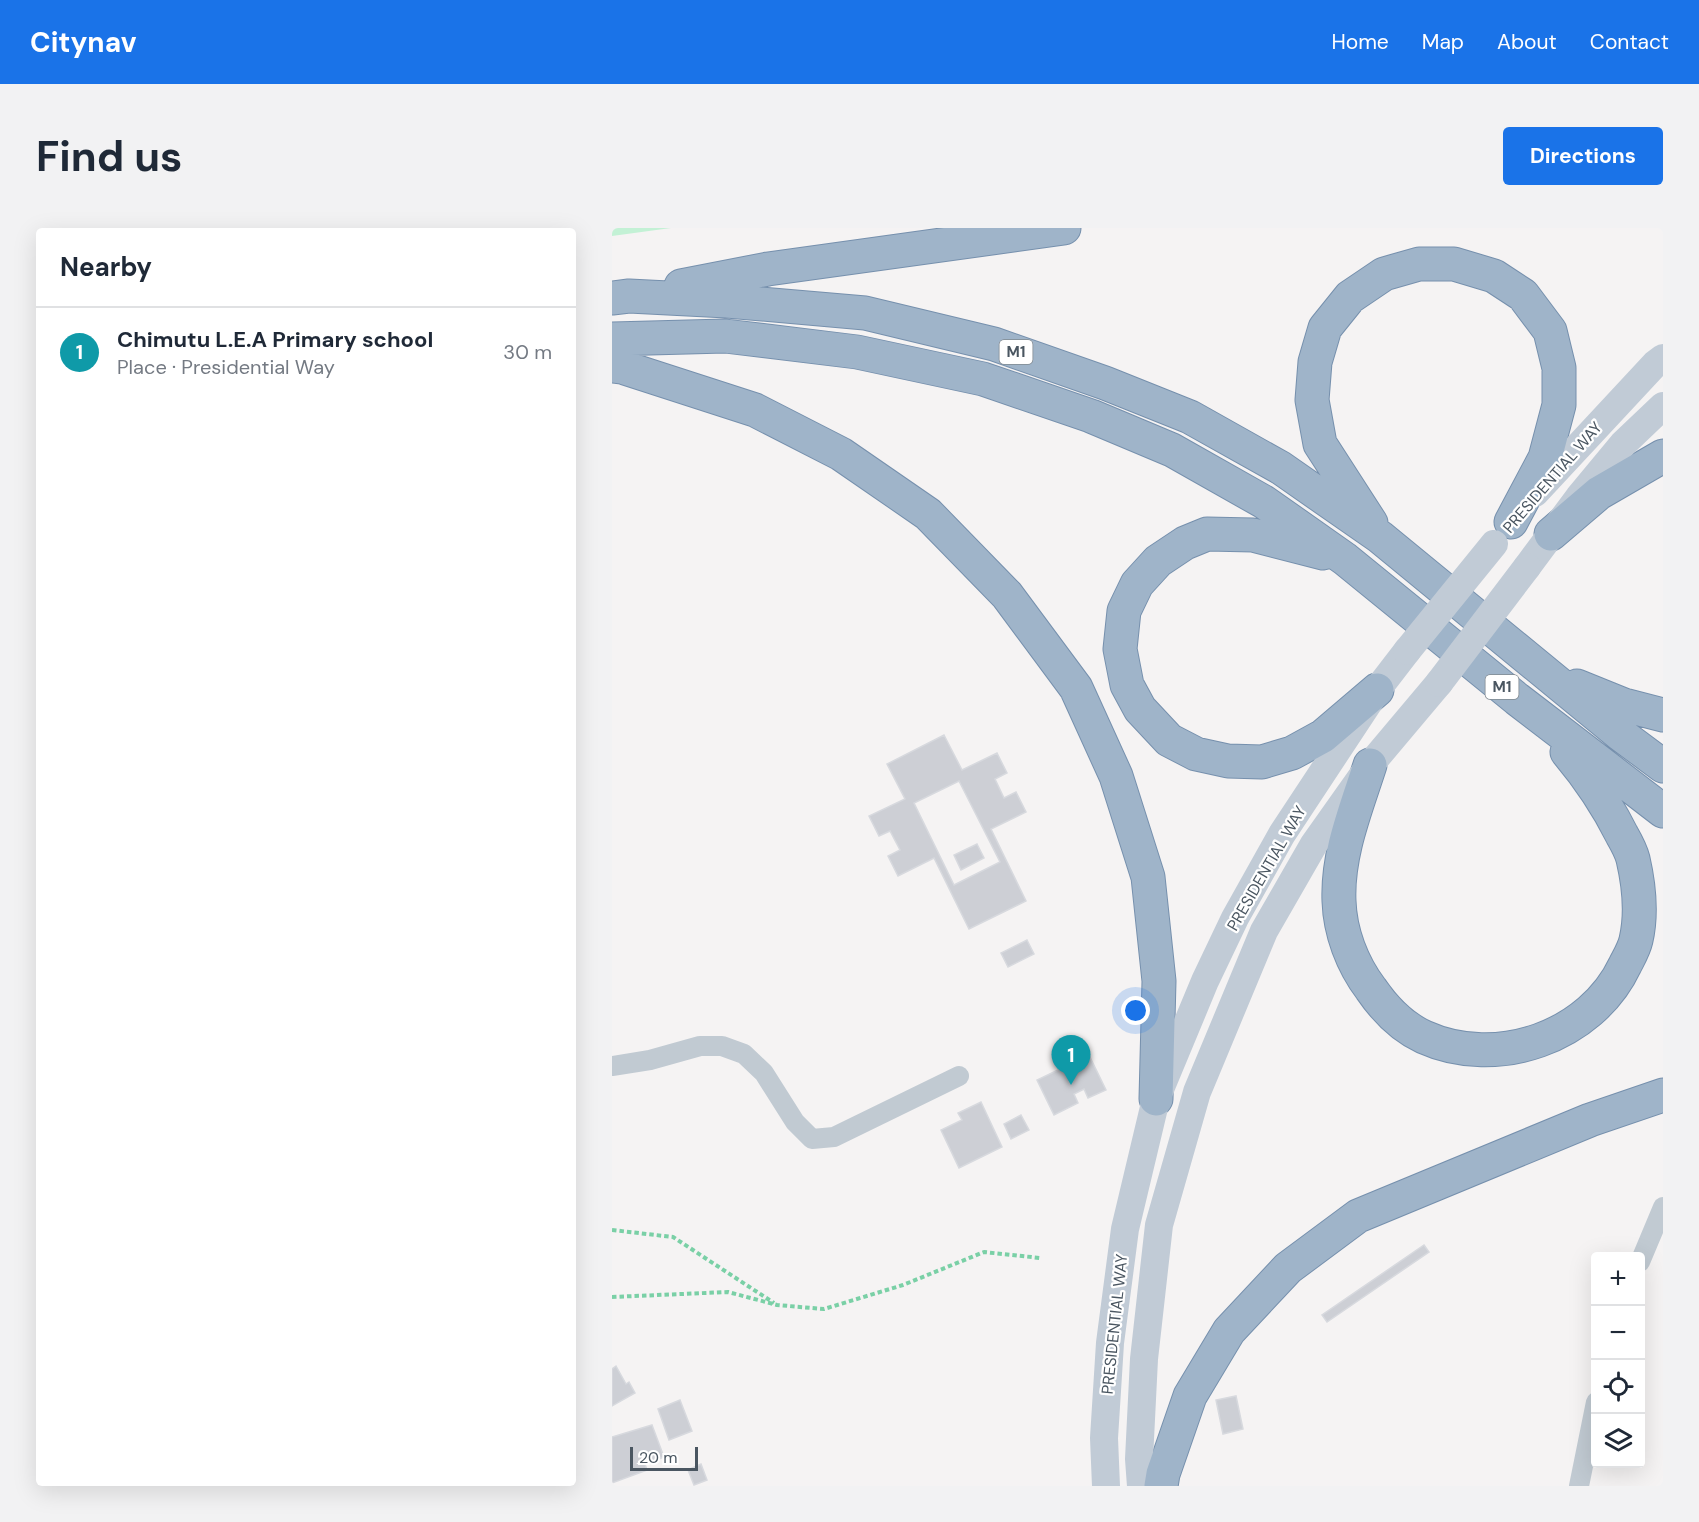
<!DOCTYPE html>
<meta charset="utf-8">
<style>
:root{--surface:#fff;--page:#f2f2f3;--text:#1f2937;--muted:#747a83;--line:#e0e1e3;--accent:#1a73e8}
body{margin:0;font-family:"DM Sans",sans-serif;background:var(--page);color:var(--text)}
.controls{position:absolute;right:18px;bottom:18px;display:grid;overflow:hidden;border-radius:6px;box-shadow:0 6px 24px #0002}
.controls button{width:54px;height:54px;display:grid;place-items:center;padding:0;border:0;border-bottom:2px solid var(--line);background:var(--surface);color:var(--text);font:30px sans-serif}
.scale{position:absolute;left:18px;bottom:15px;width:68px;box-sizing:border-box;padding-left:6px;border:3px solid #4a5661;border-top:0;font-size:16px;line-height:21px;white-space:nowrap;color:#4a5661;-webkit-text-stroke:4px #fff;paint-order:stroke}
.you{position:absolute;left:524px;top:783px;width:21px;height:21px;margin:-15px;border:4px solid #fff;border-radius:50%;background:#1a73e8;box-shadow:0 0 0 9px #1a73e833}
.badge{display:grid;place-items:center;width:39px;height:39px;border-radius:50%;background:var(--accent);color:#fff;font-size:20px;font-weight:700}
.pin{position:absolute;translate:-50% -50px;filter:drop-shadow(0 2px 3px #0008)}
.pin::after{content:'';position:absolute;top:32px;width:21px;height:18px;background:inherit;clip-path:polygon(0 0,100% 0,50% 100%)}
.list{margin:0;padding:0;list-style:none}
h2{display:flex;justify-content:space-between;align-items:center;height:78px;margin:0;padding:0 24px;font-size:26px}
h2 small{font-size:20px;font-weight:400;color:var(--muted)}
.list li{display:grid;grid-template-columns:39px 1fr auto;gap:18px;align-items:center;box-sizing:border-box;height:90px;padding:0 24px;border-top:2px solid var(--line)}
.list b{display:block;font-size:22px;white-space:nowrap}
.list p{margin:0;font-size:20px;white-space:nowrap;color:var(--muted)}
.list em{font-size:20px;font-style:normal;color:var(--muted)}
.icon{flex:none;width:33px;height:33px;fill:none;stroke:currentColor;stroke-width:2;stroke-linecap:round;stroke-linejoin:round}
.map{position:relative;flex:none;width:1051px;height:1258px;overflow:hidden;border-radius:6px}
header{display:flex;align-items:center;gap:36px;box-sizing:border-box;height:84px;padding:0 30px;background:var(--accent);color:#fff}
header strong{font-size:28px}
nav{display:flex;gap:33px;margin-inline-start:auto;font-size:21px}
.intro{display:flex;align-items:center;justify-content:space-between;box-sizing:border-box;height:144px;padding:0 36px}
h1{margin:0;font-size:42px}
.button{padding:15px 27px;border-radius:6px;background:var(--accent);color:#fff;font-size:21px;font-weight:700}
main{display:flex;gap:36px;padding:0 36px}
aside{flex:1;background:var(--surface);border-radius:6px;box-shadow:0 6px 24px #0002}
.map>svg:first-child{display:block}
</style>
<header>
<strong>Citynav</strong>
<nav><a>Home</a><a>Map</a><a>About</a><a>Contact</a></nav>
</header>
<div class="intro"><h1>Find us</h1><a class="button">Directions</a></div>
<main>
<aside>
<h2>Nearby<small></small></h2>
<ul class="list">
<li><span class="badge" style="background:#0f9aa8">1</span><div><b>Chimutu L.E.A Primary school</b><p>Place · Presidential Way</p></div><em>30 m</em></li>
</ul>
</aside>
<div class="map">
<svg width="1051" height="1258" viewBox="0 0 1051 1258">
<rect width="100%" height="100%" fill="#f5f3f3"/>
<!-- green -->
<path fill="#c3f1d5" d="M0 0H59L0 8Z"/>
<!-- building -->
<path fill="#cdcfd5" stroke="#d7d9de" stroke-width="1.5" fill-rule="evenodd" d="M332 507 350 542 385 525 395 545 383 551 392 570 404 564 414 584 379 601 414 673 357 701 322 630 286 648 276 628 288 622 278 603 267 608 257 588 293 571 275 536ZM347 553 388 634 342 657 302 575Z
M365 616 372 630 349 642 342 627Z
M415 712 422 726 396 739 389 725Z
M477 827 494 862 476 870 472 861 462 866 466 875 442 887 425 852Z
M369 874 390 919 347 940 329 902 350 892 346 885Z
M409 887 417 902 399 911 392 896Z
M812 1017 817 1024 715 1094 710 1087Z
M4 1138 14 1156 17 1154 23 1165 0 1178V1141Z
M624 1168 631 1201 611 1206 604 1172Z
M68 1172 80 1203 57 1212 46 1181Z
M40 1197 52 1229 33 1236 35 1242 0 1255V1209Z
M89 1236 95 1252 82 1257 76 1242Z"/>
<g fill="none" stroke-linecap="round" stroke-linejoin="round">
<defs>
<path id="trunk" d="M69 58 156 41 452 0
M0 70 17 68 115 73 253 85 382 116 493 155 578 189 669 240 768 309 1008 506 1051 538
M0 111 113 108 245 124 371 151 479 188 560 222 652 274 733 331 905 471 1051 583
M0 138 10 139 143 182 229 226 316 286 395 367 464 460 504 548 536 649 547 753 544 871
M759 295 708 216 700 172 703 134 713 100 738 69 772 46 807 36H842L882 48 911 67 938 103 947 140V177L933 230 899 294
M939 306 987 265 1051 228
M711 325 641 307 595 306 573 315 546 333 525 356 512 383 508 421 515 457 528 481 557 512 584 526 616 533 650 534 680 525 711 508 765 462
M965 458 1012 477 1051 487
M758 537C744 581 725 626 727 673 728 704 740 736 759 761 772 780 790 799 812 809 885 842 979 809 1013 737 1017 729 1022 721 1024 712 1030 686 1027 657 1021 631 1019 623 1014 614 1010 607 995 577 976 549 955 524
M549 1258 551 1246 578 1168 617 1103 676 1040 746 988 978 892 1051 867"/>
</defs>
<!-- trunk casing -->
<use href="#trunk" stroke="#7690ad" stroke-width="35"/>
<!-- path -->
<path stroke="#7ad0a6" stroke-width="4" stroke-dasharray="4.5 3" stroke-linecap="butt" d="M0 1002 61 1009 162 1075
M0 1069 116 1064 165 1077 212 1081 291 1057 372 1024 428 1030"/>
<!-- minor -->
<path stroke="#c1cad2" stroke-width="20" d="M0 838 38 832 88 818H110L132 826 152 845 183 894 200 911 222 909 347 848
M1028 1034 1051 979
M967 1258 984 1174"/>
<!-- secondary -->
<path stroke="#c1cbd6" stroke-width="28" d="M923 265 1043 136 1051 130
M915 339 967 269 1011 216 1051 178
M494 1258 492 1210 498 1115 513 1001 544 871 593 753 623 690 670 606 765 462 795 423
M529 1258 527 1231 532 1131 547 997 585 864 652 703 702 616 758 537 827 455"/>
<!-- trunk -->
<use href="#trunk" stroke="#9fb4c9" stroke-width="33"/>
<!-- secondary-bridge -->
<path stroke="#c1cbd6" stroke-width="28" d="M795 423 882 316
M827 455 915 339"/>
</g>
<g text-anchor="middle" stroke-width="4.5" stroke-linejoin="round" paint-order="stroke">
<!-- shield labels -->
<g fill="#fff" stroke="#808990" stroke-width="1.5">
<rect x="387.5" y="112" width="33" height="24" rx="4.5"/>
<rect x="873.5" y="447" width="33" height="24" rx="4.5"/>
</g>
<g font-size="15" font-weight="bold" fill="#4a5661">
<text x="404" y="129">M1</text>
<text x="890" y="464">M1</text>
</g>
<!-- street labels -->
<g font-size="16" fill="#4a5661" stroke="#fff">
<text transform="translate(940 249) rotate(-49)" y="6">PRESIDENTIAL WAY</text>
<text transform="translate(654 640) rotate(-60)" y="6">PRESIDENTIAL WAY</text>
<text transform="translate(502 1096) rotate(-84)" y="6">PRESIDENTIAL WAY</text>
</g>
</g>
</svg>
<div class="controls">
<button>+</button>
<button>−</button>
<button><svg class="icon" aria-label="locate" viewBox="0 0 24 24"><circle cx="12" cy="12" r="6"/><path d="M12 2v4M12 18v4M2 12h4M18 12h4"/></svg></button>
<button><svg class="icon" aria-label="layers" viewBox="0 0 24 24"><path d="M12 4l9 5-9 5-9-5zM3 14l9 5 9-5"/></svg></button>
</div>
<div class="scale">20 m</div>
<div class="you"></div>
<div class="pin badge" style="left:459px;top:857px;background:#0f9aa8">1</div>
</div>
</main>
